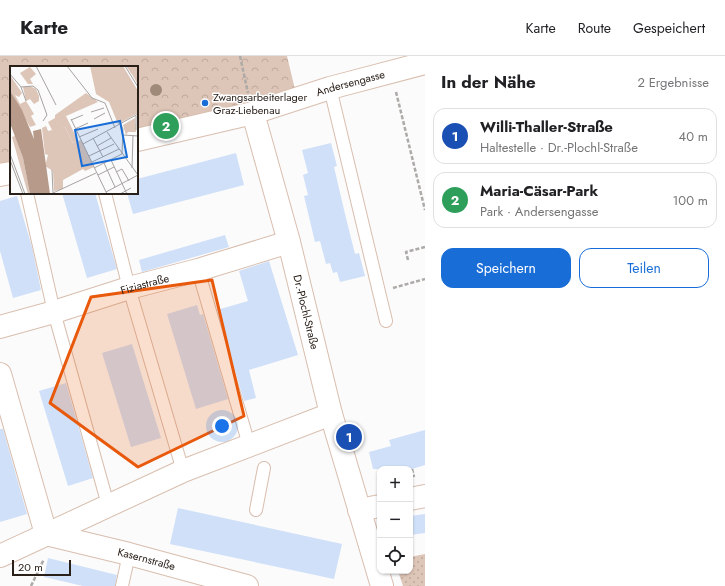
<!DOCTYPE html>
<html lang="de">
<meta charset="utf-8">
<style>
:root{--surface:#fff;--page:#f2f2f2;--text:#202124;--muted:#757577;--line:#e0e0e0;--accent:#196dd7}
body{margin:0;font-family:Jost,sans-serif;background:var(--page);color:var(--text)}
.controls{position:absolute;right:12px;bottom:12px;display:grid;overflow:hidden;border-radius:8px;box-shadow:0 1px 3px #0004}
.controls button{width:36px;height:36px;display:grid;place-items:center;padding:0;border:0;border-bottom:1px solid var(--line);background:var(--surface);color:var(--text);font:20px sans-serif}
.scale{position:absolute;left:12px;bottom:10px;width:59px;box-sizing:border-box;padding-left:4px;border:2px solid #2a201a;border-top:0;font-size:11px;line-height:14px;white-space:nowrap;color:#2a201a;-webkit-text-stroke:3px #fff;paint-order:stroke}
.you{position:absolute;left:222px;top:370px;width:14px;height:14px;margin:-10px;border:3px solid #fff;border-radius:50%;background:#1a73e8;box-shadow:0 0 0 6px #1a73e833}
.badge{display:grid;place-items:center;width:26px;height:26px;border-radius:50%;background:var(--accent);color:#fff;font-size:13px;font-weight:700}
.pin{position:absolute;translate:-50% -50%;border:2px solid #fff;box-shadow:0 1px 4px #0006}
.list{margin:0;padding:0;list-style:none}
h2{display:flex;justify-content:space-between;align-items:center;height:52px;margin:0;padding:0 16px;font-size:17px}
h2 small{font-size:13px;font-weight:400;color:var(--muted)}
.list li{display:grid;grid-template-columns:26px 1fr auto;gap:12px;align-items:center;box-sizing:border-box;height:56px;margin:0 8px 8px;padding:0 8px;border:1px solid var(--line);border-radius:12px}
.list b{display:block;font-size:15px;white-space:nowrap}
.list p{margin:0;font-size:13px;white-space:nowrap;color:var(--muted)}
.list em{font-size:13px;font-style:normal;color:var(--muted)}
.actions{display:flex;gap:8px;padding:12px 16px}
.actions a{flex:1;padding:9px 0;border:1px solid var(--accent);border-radius:12px;text-align:center;font-size:14px;color:var(--accent)}
.actions .main{background:var(--accent);color:#fff}
.icon{flex:none;width:22px;height:22px;fill:none;stroke:currentColor;stroke-width:2;stroke-linecap:round;stroke-linejoin:round}
.map{position:relative;flex:none;width:425px;height:530px;overflow:hidden}
header{display:flex;align-items:center;gap:24px;box-sizing:border-box;height:56px;padding:0 20px;background:var(--surface);border-bottom:1px solid var(--line)}
header strong{font-size:19px}
nav{display:flex;gap:22px;margin-inline-start:auto;font-size:14px}
main{display:flex}
aside{flex:1;background:var(--surface)}
.map>svg:first-child{display:block}
</style>
<header>
<strong>Karte</strong>
<nav><a>Karte</a><a>Route</a><a>Gespeichert</a></nav>
</header>
<main>
<div class="map">
<svg width="425" height="530" viewBox="0 0 425 530">
<defs>
<pattern id="park-crowns" width="20" height="18" patternUnits="userSpaceOnUse"><rect width="20" height="18" fill="#ddc5b7"/><path d="M2 6a3 3 0 1 1 6 0M12 15a3 3 0 1 1 6 0" fill="none" stroke="#bea99d"/></pattern>
<pattern id="garden-dots" width="8" height="8" patternUnits="userSpaceOnUse"><rect width="8" height="8" fill="#ddc5b7"/><path d="M2 2h.1M6 6h.1" fill="none" stroke="#bea99d" stroke-width="1.8" stroke-linecap="round"/></pattern>
</defs>
<rect width="100%" height="100%" fill="#fbfbfb"/>
<!-- park -->
<path fill="url(#park-crowns)" d="M0 0H287L297 42 137 84V11H11V117L0 119Z"/>
<!-- garden -->
<path fill="url(#garden-dots)" d="M425 498V530H403L398 515H410V501Z"/>
<!-- building -->
<path fill="#cfe0f8" d="M331 87 337 110 334 111 345 158 355 198 359 197 365 220 340 226 337 216 333 217 330 207 326 208 320 185 315 186 304 140 308 139 303 119 308 117 302 94Z
M236 97 244 129 133 158 127 137H137V123Z
M62 137H95L117 213 87 222Z
M17 140 32 191 41 234 13 242 0 195V145Z
M225 179 229 191 142 216 139 204Z
M269 205 298 299 249 314 256 342 244 345 217 254 248 245 239 215Z
M197 249 200 259 203 258 228 343 196 353 167 258Z
M132 288 161 382 131 391 102 297Z
M66 327 93 422 68 430 39 335Z
M0 373H3L27 458 0 466Z
M425 374V409L412 413H373L369 396 391 390 389 384Z
M178 452 342 488 334 523 170 488Z
M425 458V477L410 479V460Z
M48 502 117 519 115 530H83L44 521Z"/>
<g fill="none" stroke-linecap="round" stroke-linejoin="round">
<defs>
<path id="service" d="M330 32 386 265
M27 137 54 256 108 449
M105 137 129 232 183 415
M198 214 249 389
M256 454 264 412
M122 530 129 498"/>
<g id="minor">
<path id="s1" d="M253 57 289 186 331 358 382 530"/>
<path id="s2" d="M137 84 253 57 330 32 425 7"/>
<path d="M0 119 11 117"/>
<path id="s3" d="M0 271 54 256 129 232 198 214 289 186"/>
<path id="s4" d="M0 318 46 478 129 498 247 530"/>
<path d="M410 443 425 440"/>
<path d="M359 454 380 450"/>
<path d="M0 500 183 415 331 358"/>
</g>
</defs>
<!-- service casing -->
<use href="#service" stroke="#d9beae" stroke-width="14"/>
<!-- minor casing -->
<use href="#minor" stroke="#d9beae" stroke-width="24"/>
<!-- path -->
<path stroke="#adaaa8" stroke-width="2.5" stroke-dasharray="4 2" stroke-linecap="butt" d="M240 0 248 37
M396 36 425 154
M408 204 406 196 425 191
M393 232 425 223
M412 413 414 421
M31 530 44 503"/>
<!-- service -->
<use href="#service" stroke="#fff" stroke-width="12"/>
<!-- minor -->
<use href="#minor" stroke="#fff" stroke-width="22"/>
</g>
<!-- trees -->
<circle fill="#9f8979" cx="156" cy="34" r="6"/>
<!-- marked area -->
<path fill="#e8590c" fill-opacity="0.2" stroke="#e8590c" stroke-width="3" stroke-linejoin="round" d="M212 224 244 360 138 411 50 347 91 241Z"/>
<!-- markers -->
<circle fill="#196dd7" stroke="#fff" stroke-width="1.5" cx="205" cy="47" r="4"/>
<g text-anchor="middle" stroke-width="3" stroke-linejoin="round" paint-order="stroke">
<!-- street labels -->
<g font-size="11" fill="#2a201a" stroke="#fff">
<text dy="4" stroke="none"><textPath href="#s2" startOffset="221">Andersengasse</textPath></text>
<text dy="4" stroke="none"><textPath href="#s3" startOffset="151">Fiziastraße</textPath></text>
<text dy="4" stroke="none"><textPath href="#s1" startOffset="206">Dr.-Plochl-Straße</textPath></text>
<text dy="4" stroke="none"><textPath href="#s4" startOffset="270">Kasernstraße</textPath></text>
</g>
<!-- poi labels -->
<g font-size="11" fill="#2a201a" stroke="#fff" text-anchor="start">
<text x="213" y="45">Zwangsarbeiterlager<tspan x="213" dy="13">Graz-Liebenau</tspan></text>
</g>
</g>
<!-- overview -->
<g transform="translate(10 10)">
<rect width="128" height="128" fill="#fbfbfb"/>
<path d="M20 1 26 8 20 13 23 18H18L10 7ZM0 9 12 27 9 31 5 29 10 38 16 35 24 48 21 50 26 59 20 61 0 25ZM20 20 26 23 29 30V35L24 38 20 33 16 35 13 21Z" fill="#ddc5b7"/>
<path d="M125 52 126 66H118L116 69 113 59ZM36 60 38 65 55 61 63 77 71 74 84 101 75 105 73 103 53 114V123L44 125 43 105 35 100 38 89 35 88 32 62ZM5 70 13 92 20 128H18L2 71Z" fill="#ddc5b7"/>
<path d="M80 0H113L128 25V47L108 58 99 36 86 28ZM116 0H128V19L123 10ZM76 27 88 36 56 50 68 75 63 77 55 61 43 66 38 56 45 52V49Z" fill="#ddc5b7"/>
<path d="M0 25 12 44 24 73 23 65 31 63 40 128H20L13 92 0 57Z" fill="#b79a89"/>
<path fill="none" stroke="#a7a3a1" stroke-width="1" d="M26 0 46 39M57 0 82 32 95 37 105 62M115 0 128 21M0 8 11 21 16 35M11 21 23 20 28 24 37 49 33 55M81 46 94 42M126 50V64M61 53 97 128M84 53 95 47M61 54 73 49M65 63 78 57M113 69 128 70M69 71 88 63M83 72 93 91M73 78 128 48M87 80 101 72M0 88 15 128M79 90 104 78M0 94 13 128M101 94 117 128M82 96 109 83M94 97 105 121M84 102 112 88 113 63 111 59M122 102 123 69M42 104 43 127 86 107M106 106 112 103 119 115M88 109 104 101M96 126 128 109 97 66M110 128 121 122"/>
<path fill="#196dd7" fill-opacity="0.15" stroke="#196dd7" stroke-width="2" d="M110 55 117 91 72 100 65 64Z"/>
<rect width="128" height="128" fill="none" stroke="#2a201a" stroke-width="2"/>
</g>
</svg>
<div class="controls">
<button>+</button>
<button>−</button>
<button><svg class="icon" aria-label="locate" viewBox="0 0 24 24"><circle cx="12" cy="12" r="6"/><path d="M12 2v4M12 18v4M2 12h4M18 12h4"/></svg></button>
</div>
<div class="scale">20 m</div>
<div class="you"></div>
<div class="pin badge" style="left:349px;top:381px;background:#1a4fb4">1</div>
<div class="pin badge" style="left:166px;top:70px;background:#2e9e5b">2</div>
</div>
<aside>
<h2>In der Nähe<small>2 Ergebnisse</small></h2>
<ul class="list">
<li><span class="badge" style="background:#1a4fb4">1</span><div><b>Willi-Thaller-Straße</b><p>Haltestelle · Dr.-Plochl-Straße</p></div><em>40 m</em></li>
<li><span class="badge" style="background:#2e9e5b">2</span><div><b>Maria-Cäsar-Park</b><p>Park · Andersengasse</p></div><em>100 m</em></li>
</ul>
<div class="actions"><a class="main">Speichern</a><a>Teilen</a></div>
</aside>
</main>
